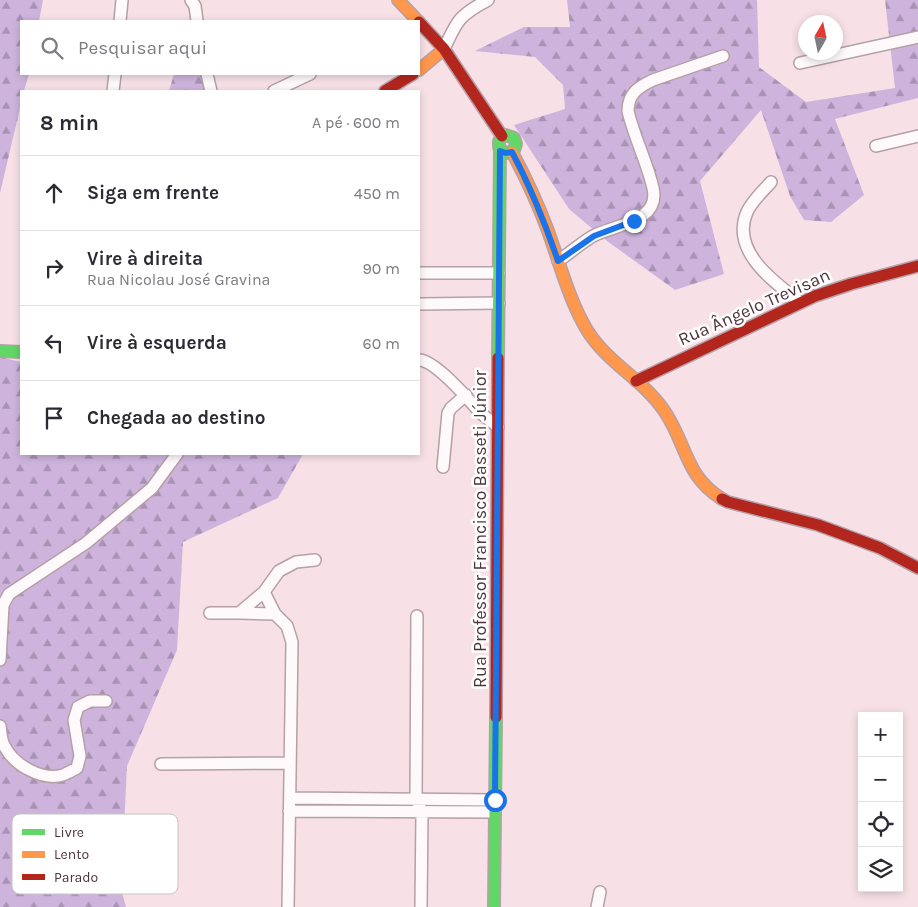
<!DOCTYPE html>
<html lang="pt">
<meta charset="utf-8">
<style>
:root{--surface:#fff;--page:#f2f2f3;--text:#2b2b33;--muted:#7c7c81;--line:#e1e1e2}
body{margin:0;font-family:Karla,sans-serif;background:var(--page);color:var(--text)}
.controls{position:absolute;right:15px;bottom:15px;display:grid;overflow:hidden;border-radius:0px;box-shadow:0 2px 8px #0003}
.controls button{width:45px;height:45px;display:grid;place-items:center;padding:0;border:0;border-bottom:1px solid var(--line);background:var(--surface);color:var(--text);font:25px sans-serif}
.compass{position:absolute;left:798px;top:15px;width:45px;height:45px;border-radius:50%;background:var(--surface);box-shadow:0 2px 8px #0003;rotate:9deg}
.stop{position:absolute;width:15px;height:15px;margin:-11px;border:4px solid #1a73e8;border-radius:50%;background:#fff}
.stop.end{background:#1a73e8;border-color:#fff;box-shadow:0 1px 5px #0008}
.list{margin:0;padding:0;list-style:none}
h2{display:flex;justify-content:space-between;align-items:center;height:65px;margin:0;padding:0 20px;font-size:21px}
h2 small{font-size:16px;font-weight:400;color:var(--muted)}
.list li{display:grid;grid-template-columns:32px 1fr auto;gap:15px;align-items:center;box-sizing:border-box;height:75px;padding:0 20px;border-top:1px solid var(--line)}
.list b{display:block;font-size:19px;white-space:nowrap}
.list p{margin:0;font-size:16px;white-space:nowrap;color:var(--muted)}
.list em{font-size:16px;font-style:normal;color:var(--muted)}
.icon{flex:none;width:28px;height:28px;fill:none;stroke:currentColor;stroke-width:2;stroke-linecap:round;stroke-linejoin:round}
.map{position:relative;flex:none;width:918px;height:907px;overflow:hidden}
.search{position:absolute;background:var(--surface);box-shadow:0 2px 8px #0003;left:20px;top:20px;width:400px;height:55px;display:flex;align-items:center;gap:12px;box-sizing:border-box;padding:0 18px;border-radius:0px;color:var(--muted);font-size:19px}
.panel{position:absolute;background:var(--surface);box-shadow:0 2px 8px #0003;left:20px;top:90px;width:400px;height:365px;border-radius:0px}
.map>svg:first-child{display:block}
</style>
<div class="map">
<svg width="918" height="907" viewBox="0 0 918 907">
<defs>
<pattern id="forest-firs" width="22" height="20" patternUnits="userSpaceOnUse" patternTransform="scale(1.25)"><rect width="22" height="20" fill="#ceb4dd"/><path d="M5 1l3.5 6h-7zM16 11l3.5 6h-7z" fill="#a993b4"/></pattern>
</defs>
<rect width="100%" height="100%" fill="#f7e1e7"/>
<!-- forest -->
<path fill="url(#forest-firs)" d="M0 0H43L39 21H21V74H29L24 91H21V104L0 193Z
M567 0H757L759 67 806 102 895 88 885 0H918V98L835 119 864 195 831 222 804 220 790 196 761 110 700 181 724 274 675 290 607 241 569 209 514 125 565 109 563 85 535 57 475 51 524 27H570Z
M174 74H204L206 91H169Z
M0 357 21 362V454H303L278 498 183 542 177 650 127 766 121 889 126 907H0Z"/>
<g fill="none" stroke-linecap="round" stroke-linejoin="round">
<defs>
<path id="street" d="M191 0 195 6 197 21
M120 21 122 0
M444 49C457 21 459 15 488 0
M800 63 918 37
M207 74 211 91
M113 91 115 74
M274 91 310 74
M876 146 918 136
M771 182C763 191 752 201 747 212 730 251 774 282 800 302
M558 261C570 253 581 243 593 236 614 225 661 222 653 188 647 162 634 137 628 111 628 94 638 87 653 80L723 56
M419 273H499
M421 304 499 303
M419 360C434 360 467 397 477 409 483 416 491 421 498 427
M443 467 448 413 451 408 466 395
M264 592 275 614 287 626 292 642 288 907
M210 613H239L264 592 279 571 296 562 315 560
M239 613 275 614
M417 616 416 799 422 812 421 907
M0 660 3 605 9 594 86 543 152 488 177 454
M0 726C1 732 1 740 4 745 13 765 42 781 63 775 68 773 73 770 77 768L80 756 74 720 78 707 90 701H106
M161 764 290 763
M290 798 495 800
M289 811 495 812
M597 907 600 892"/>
<path id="fast" d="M0 351 21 352
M498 358 500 151C498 143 498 139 505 135L514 138 516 144 514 150 509 153 500 151
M494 907 496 717"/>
<path id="slow" d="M398 0 418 21
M419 70 444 49
M512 152C526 178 538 204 548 231 560 264 569 300 587 330 607 363 644 380 665 412 687 445 685 476 722 499"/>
<path id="jam" d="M419 22 444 49 502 136
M385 91 413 74
M636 381 815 296 851 284 918 266
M722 499 728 502 818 525 880 548 918 568
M496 717 498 358"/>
</defs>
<!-- street casing -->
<use href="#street" stroke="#b4a0a6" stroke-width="14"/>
<!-- fast casing -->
<use href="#fast" stroke="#b4a0a6" stroke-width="14"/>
<!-- slow casing -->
<use href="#slow" stroke="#b4a0a6" stroke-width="14"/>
<!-- jam casing -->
<use href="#jam" stroke="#b4a0a6" stroke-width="14"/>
<!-- street -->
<use href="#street" stroke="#fefafb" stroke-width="11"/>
<!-- fast -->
<use href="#fast" stroke="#63d668" stroke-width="11"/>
<!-- slow -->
<use href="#slow" stroke="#ff974d" stroke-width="11"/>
<!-- jam -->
<use href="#jam" stroke="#b3261e" stroke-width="11"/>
</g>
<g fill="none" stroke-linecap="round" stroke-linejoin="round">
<!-- route -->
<path stroke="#1a73e8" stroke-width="6" d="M495 800 500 151 506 153 512 152C531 188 545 223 558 261L594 236 634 221"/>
</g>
<g text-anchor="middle" stroke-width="5" stroke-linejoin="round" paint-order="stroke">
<!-- street labels -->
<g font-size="18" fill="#4d353b" stroke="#fff">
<text transform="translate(754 307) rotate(-24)" y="6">Rua Ângelo Trevisan</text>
<text transform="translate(480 529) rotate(-90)" y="6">Rua Professor Francisco Basseti Júnior</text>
</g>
</g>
<!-- legend -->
<rect x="12" y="814" width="166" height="80" rx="8" fill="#fff" stroke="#cac2c4" stroke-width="1"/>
<rect x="22" y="829" width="23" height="6" fill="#63d668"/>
<rect x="22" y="851" width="23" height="7" fill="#ff974d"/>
<rect x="22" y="874" width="23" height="6" fill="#b3261e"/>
<g font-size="14" fill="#4d353b">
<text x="54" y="837">Livre</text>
<text x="54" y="859">Lento</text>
<text x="54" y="882">Parado</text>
</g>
</svg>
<div class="controls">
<button>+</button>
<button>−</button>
<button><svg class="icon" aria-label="locate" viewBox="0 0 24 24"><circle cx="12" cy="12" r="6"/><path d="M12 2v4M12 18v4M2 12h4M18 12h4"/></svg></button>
<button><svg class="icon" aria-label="layers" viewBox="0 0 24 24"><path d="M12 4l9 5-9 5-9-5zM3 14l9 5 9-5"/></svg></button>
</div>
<svg class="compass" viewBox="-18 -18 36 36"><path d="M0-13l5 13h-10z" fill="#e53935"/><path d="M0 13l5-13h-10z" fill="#7c7c81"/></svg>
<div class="stop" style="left:495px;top:800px"></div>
<div class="stop end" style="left:634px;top:221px"></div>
<div class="search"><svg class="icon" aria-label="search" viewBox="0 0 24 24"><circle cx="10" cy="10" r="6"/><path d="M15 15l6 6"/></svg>Pesquisar aqui</div>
<section class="panel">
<h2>8 min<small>A pé · 600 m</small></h2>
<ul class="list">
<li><svg class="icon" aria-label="ahead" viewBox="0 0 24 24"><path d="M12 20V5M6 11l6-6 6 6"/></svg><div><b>Siga em frente</b></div><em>450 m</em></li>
<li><svg class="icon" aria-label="right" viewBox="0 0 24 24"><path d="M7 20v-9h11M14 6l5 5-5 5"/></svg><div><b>Vire à direita</b><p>Rua Nicolau José Gravina</p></div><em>90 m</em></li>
<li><svg class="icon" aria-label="left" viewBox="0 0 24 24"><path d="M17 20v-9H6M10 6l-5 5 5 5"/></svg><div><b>Vire à esquerda</b></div><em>60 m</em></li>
<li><svg class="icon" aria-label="arrive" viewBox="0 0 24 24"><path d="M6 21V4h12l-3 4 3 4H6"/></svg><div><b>Chegada ao destino</b></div></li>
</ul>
</section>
</div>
